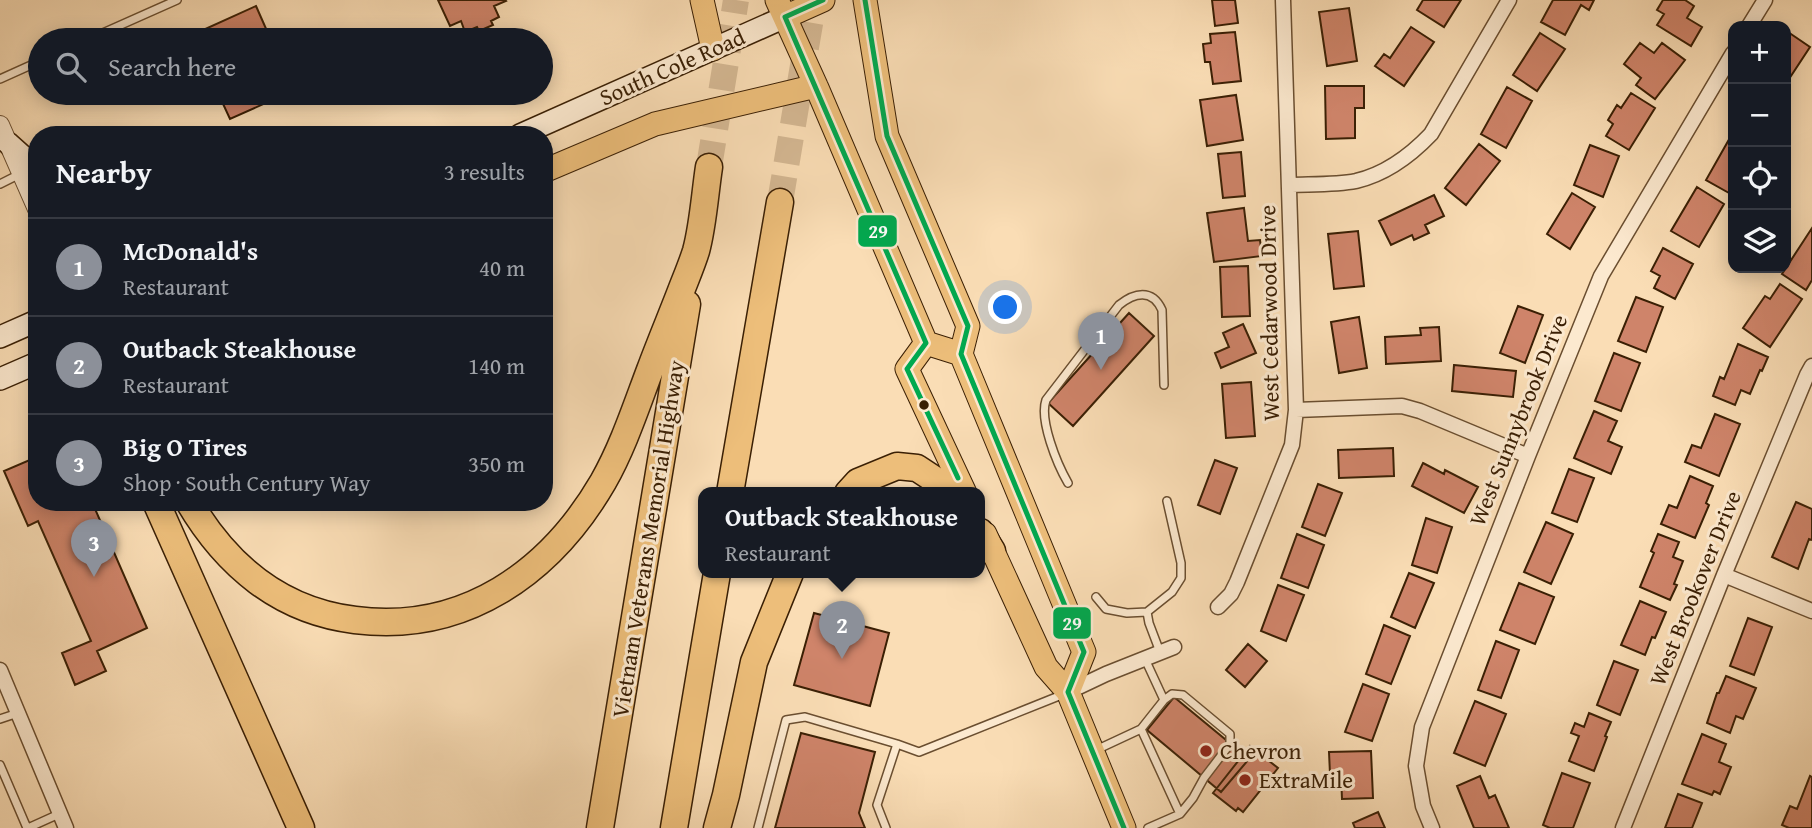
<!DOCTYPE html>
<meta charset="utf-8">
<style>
:root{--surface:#171b24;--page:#20242c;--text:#f1f3f6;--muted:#9ea1a6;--line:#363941;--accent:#8c9099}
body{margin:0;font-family:"Gentium Book Plus",serif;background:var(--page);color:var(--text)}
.controls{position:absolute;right:21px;top:21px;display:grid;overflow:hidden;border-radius:14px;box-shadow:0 4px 18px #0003}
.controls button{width:63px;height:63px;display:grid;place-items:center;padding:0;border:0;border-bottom:2px solid var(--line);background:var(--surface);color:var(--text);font:35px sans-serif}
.you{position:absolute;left:1006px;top:308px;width:24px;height:24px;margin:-18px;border:5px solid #fff;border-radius:50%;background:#1a73e8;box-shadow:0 0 0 10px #1a73e833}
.badge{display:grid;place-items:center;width:46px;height:46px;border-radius:50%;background:var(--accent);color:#fff;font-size:23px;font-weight:700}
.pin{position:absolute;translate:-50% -58px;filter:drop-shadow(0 2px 4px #0008)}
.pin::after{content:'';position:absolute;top:37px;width:24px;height:21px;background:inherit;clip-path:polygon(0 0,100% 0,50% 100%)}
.popup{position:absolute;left:698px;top:487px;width:287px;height:91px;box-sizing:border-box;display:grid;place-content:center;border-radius:14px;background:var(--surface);filter:drop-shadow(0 2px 5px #0005);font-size:23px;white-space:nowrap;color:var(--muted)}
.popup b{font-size:26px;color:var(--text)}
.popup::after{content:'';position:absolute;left:50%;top:100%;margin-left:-14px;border:14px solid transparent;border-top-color:var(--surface)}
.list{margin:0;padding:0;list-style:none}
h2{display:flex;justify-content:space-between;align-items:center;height:91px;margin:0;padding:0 28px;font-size:30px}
h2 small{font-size:23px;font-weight:400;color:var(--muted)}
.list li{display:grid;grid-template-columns:46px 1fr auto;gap:21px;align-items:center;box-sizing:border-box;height:98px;padding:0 28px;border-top:2px solid var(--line)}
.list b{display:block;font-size:26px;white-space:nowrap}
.list p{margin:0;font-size:23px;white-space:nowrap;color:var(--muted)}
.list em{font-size:23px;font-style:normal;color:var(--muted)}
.icon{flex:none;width:38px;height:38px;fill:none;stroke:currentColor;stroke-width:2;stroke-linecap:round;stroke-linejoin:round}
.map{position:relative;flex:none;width:1812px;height:828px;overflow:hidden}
.search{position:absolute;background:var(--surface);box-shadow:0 4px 18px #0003;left:28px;top:28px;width:525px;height:77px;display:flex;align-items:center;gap:18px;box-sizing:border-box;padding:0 24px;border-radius:38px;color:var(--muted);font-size:26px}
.panel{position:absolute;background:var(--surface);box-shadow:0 4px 18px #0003;left:28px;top:126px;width:525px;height:385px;border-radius:28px}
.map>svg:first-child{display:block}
</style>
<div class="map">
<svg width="1812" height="828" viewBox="0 0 1812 828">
<rect width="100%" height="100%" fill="#faddb5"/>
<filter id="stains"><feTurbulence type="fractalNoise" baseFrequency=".00286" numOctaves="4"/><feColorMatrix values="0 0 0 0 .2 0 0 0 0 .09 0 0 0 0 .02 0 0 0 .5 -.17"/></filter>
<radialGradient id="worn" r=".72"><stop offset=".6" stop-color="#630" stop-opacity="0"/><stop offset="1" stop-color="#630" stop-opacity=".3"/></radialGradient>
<!-- building -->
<path fill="#cf846a" stroke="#3a1f04" stroke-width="2" d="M438 0H505L506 1 494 6 499 17 491 21 493 25 479 31 477 27 465 32 461 21 450 26Z
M1212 0H1235L1238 23 1215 26Z
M1423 0H1461L1444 27 1417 10Z
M1553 0H1594L1589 10 1581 5 1565 35 1541 22Z
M1663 0H1685L1694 6 1687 18 1702 27 1691 46 1657 25 1664 14 1657 10Z
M256 6 271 40H195L192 35Z
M1349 8 1357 61 1327 66 1319 12Z
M1411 27 1434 42 1404 86 1375 66 1384 54 1390 58Z
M1235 32 1241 81 1213 84 1210 62H1205L1203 44 1211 43 1210 34Z
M1788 32 1810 47 1787 82 1786 35Z
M1540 33 1565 49 1537 91 1513 75Z
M1640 43 1654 53 1662 43 1685 60 1655 99 1636 85 1641 78 1624 64Z
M1325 86H1364V108H1355V138L1326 139Z
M1507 87 1532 101 1506 148 1481 134Z
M218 93H288L230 119Z
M1631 93 1655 108 1629 150 1606 136 1613 124 1608 120 1617 105 1621 108Z
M1236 95 1243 140 1207 146 1200 100Z
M1731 136 1733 138V186L1729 193 1706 180Z
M1479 144 1500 161 1466 205 1445 188Z
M1590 145 1619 156 1603 197 1574 185Z
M1241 152 1245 196 1223 198 1218 154Z
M1697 187 1724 204 1699 247 1671 231Z
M1572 193 1595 207 1570 249 1547 234Z
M1434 195 1444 216 1425 225 1429 233 1414 240 1412 235 1391 245 1379 221Z
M1244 208 1248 241 1260 240 1262 256 1214 262 1207 213Z
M1812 228V280L1806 290 1782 274Z
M1358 231 1364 286 1334 289 1328 234Z
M1663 248 1693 264 1675 299 1654 288 1660 276 1651 271Z
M1248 266 1250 316 1222 317 1220 267Z
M1780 284 1802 299 1770 347 1743 328 1765 296 1770 299Z
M1636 297 1663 307 1646 352 1618 341Z
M1518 306 1543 315 1525 363 1500 353Z
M1129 313 1154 336 1073 426 1048 403Z
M1359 317 1367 368 1339 373 1331 322Z
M1243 324 1256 353 1221 368 1215 353 1229 347 1223 333Z
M1439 327 1441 361 1386 364 1385 337 1421 335 1420 328Z
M1738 344 1768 357 1762 371 1760 370 1750 394 1741 390 1735 405 1713 396 1720 377 1724 379Z
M1614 353 1640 363 1621 411 1595 401Z
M1454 365 1516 371 1513 397 1452 391Z
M1251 382 1255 436 1226 438 1222 384Z
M1594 411 1617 421 1608 441 1622 447 1611 474 1574 458Z
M1715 414 1740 424 1719 476 1685 462 1692 445 1701 448Z
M1393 448 1394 476 1339 478 1338 450Z
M32 459 35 465 37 464V502H92L147 628 97 651 106 671 75 685 62 653 91 641 38 521 28 526 4 471Z
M1215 460 1237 468 1220 514 1198 505Z
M1423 463 1444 474 1445 470 1478 487 1464 513 1412 486Z
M1569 469 1594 478 1577 522 1552 513Z
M1690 476 1713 486 1706 503 1709 505 1695 538 1661 524 1669 505 1677 508Z
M1318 484 1342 493 1325 536 1302 527Z
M1796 502 1812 509V540L1809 539 1798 569 1772 557Z
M1426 518 1452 527 1437 573 1412 565Z
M1546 522 1573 534 1551 584 1524 572Z
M1297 534 1324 545 1308 588 1281 578Z
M1658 534 1679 542 1673 557 1683 561 1674 584 1677 585 1670 600 1640 587 1654 553 1651 551Z
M1409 573 1434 583 1415 628 1391 617Z
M1519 583 1554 597 1535 644 1500 630Z
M1278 585 1304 595 1286 641 1261 631Z
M1640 601 1666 612 1655 638 1652 637 1645 655 1621 645Z
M814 613 889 633 870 706 794 685Z
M1748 618 1772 627 1754 675 1730 666Z
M1384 625 1410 636 1391 684 1366 674Z
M1496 641 1519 650 1501 698 1478 690Z
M1248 644 1267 661 1245 687 1226 670Z
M1614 661 1638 670 1620 715 1597 705Z
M1726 676 1756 688 1743 719 1736 716 1730 733 1707 723 1717 693H1719Z
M1363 684 1389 694 1372 741 1345 732Z
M1174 697 1249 759 1221 792 1147 730Z
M1475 701 1506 714 1485 766 1454 753Z
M1589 713 1611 722 1605 736 1607 737 1594 771 1569 761 1579 736 1571 733 1575 723 1584 727Z
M801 733 875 752 859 813 865 828H775Z
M1702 734 1726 744 1719 762 1731 767 1720 794 1714 791 1712 795 1682 784Z
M1250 746 1278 768 1243 812 1238 808 1236 811 1213 793Z
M1371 751 1373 798 1342 799 1341 774H1330L1329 752Z
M1562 773 1590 783 1573 828H1550L1543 825Z
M1480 776 1489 798 1495 795 1509 828H1474L1457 786Z
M1810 776 1812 777V828H1789L1782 825 1790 806 1797 809Z
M1678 794 1702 803 1692 828H1665Z
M1378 812 1385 828H1355L1353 823Z"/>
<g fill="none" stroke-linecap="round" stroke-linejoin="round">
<!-- motorway-tunnel -->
<path stroke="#d4b792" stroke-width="26" stroke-dasharray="26 13" stroke-linecap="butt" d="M709 167 736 0
M780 202 814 0"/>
<defs>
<path id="service" d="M87 40 177 0
M0 79 40 61
M0 184 20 174
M1068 483C1057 464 1039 420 1046 400L1119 305C1134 293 1152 288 1162 310L1164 385
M1096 597 1106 609 1127 613 1147 612 1172 592 1181 578V563L1167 501
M1147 612 1149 623 1160 652
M1164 700 1172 694 1183 695 1230 734V744L1204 778 1193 798 1180 814
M0 719 18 713
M1141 729 1180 814 1148 828
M1096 750 1141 729 1164 700 1145 659
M0 765 27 828
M28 828 59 814
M758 828 786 720 805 717 897 744
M886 828 877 805 897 744 919 752 1064 694"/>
<path id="minor" d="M1749 26 1765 0
M1289 185C1310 184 1336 185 1356 181 1386 174 1410 156 1431 134L1509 0
M1296 410 1402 406 1420 411 1528 456
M1724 575 1812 611
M1218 607 1231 594 1237 582 1292 445 1296 410 1283 0
M0 670 66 828
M1068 692 1106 674 1174 647
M1432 828 1423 806 1416 766 1422 727 1528 456 1601 276 1733 53
M1623 828 1724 575 1807 375 1812 366"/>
<path id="tertiary" d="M0 125 37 209"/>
<path id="secondary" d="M520 135 785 17
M8 143 37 169
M0 337 34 322H37
M0 379 37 363"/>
<path id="primary" d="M702 0 713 49
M777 0 817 88 926 343 961 354 1084 652 1068 692
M865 0 887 136 968 326 961 354
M785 17 823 0
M544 171 655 124 816 86
M926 343 907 369 965 493
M985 534 1046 667 1068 692 1124 828"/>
<path id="motorway" d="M730 493 780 202
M848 493 858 482 897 466 917 468 955 493
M156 502 301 828
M189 502C226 565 280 611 355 620 464 634 550 573 603 482 623 447 636 407 650 370 660 343 671 317 681 291 686 278 692 264 696 251 703 226 705 193 709 167
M980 532 992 551
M600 828 687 304
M674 828 717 573
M717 828 726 795 754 662 790 573"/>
</defs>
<!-- service casing -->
<use href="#service" stroke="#6a4e30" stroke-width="10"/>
<!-- minor casing -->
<use href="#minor" stroke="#6a4e30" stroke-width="17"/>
<!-- tertiary casing -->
<use href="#tertiary" stroke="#6a4e30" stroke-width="20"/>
<!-- secondary casing -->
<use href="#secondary" stroke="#3a1f04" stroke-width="24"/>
<!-- primary casing -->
<use href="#primary" stroke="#3a1f04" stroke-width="25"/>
<!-- motorway casing -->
<use href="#motorway" stroke="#3a1f04" stroke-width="29"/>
<!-- service -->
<use href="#service" stroke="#fce9cf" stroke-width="7"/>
<!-- minor -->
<use href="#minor" stroke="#fce9cf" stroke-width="14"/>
<!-- tertiary -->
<use href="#tertiary" stroke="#fce9cf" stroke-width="18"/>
<!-- secondary -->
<use href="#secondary" stroke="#fce9cf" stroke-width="21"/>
<!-- primary -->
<use href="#primary" stroke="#edbe7a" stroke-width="23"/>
<!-- motorway -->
<use href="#motorway" stroke="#edbe7a" stroke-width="26"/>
<defs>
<path id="bus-1" d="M823 0 785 17 926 343 907 369 958 478
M865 0 887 136 968 326 961 354 1084 652 1068 692 1124 828"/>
</defs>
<!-- bus-1 casing -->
<use href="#bus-1" stroke="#fce9cf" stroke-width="10"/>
<!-- bus-1 -->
<use href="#bus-1" stroke="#00a94f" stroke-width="5"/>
</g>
<!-- markers -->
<circle fill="#3a1f04" stroke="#fce9cf" stroke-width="2.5" cx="924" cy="405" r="6"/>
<g fill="#8f2418" stroke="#fce9cf" stroke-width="2.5">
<circle cx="1206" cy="751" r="7"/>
<circle cx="1245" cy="780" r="7"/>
</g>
<g text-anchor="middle" stroke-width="6" stroke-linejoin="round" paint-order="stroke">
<!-- street labels -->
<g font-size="23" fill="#3a1f04" stroke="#fce9cf">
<text transform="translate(672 67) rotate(-24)" y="8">South Cole Road</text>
<text transform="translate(1269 313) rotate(-91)" y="8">West Cedarwood Drive</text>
<text transform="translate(1518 420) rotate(-68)" y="8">West Sunnybrook Drive</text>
<text transform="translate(648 539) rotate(-81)" y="8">Vietnam Veterans Memorial Highway</text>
<text transform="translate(1695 588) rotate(-68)" y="8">West Brookover Drive</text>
</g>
<!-- poi labels -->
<g font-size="23" fill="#3a1f04" stroke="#fce9cf" text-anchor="start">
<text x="1220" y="759">Chevron</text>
<text x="1259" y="788">ExtraMile</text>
</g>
</g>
<g stroke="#fce9cf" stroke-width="2.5">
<rect x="857" y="214" width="41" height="34" rx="7" fill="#00a94f"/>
<rect x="1052" y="606" width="40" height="34" rx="7" fill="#00a94f"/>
</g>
<g font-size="19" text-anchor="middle" font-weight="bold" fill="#fff">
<text x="878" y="238">29</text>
<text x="1072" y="630">29</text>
</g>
<rect width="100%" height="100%" filter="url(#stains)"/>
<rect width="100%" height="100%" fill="url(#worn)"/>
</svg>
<div class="controls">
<button>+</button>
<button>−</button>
<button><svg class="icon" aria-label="locate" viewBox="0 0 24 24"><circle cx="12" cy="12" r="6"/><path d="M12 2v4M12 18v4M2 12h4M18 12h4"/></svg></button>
<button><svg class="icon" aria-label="layers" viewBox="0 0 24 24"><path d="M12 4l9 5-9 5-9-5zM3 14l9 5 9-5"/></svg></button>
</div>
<div class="you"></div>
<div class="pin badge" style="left:1101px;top:370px">1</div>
<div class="pin badge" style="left:842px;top:659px">2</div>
<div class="popup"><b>Outback Steakhouse</b>Restaurant</div>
<div class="pin badge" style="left:94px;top:577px">3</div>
<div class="search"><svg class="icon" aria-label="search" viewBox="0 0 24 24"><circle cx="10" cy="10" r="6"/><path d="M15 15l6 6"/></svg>Search here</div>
<section class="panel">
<h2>Nearby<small>3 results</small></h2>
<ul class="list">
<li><span class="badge">1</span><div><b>McDonald's</b><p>Restaurant</p></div><em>40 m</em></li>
<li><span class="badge">2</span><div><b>Outback Steakhouse</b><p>Restaurant</p></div><em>140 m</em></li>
<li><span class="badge">3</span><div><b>Big O Tires</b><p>Shop · South Century Way</p></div><em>350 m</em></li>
</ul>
</section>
</div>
